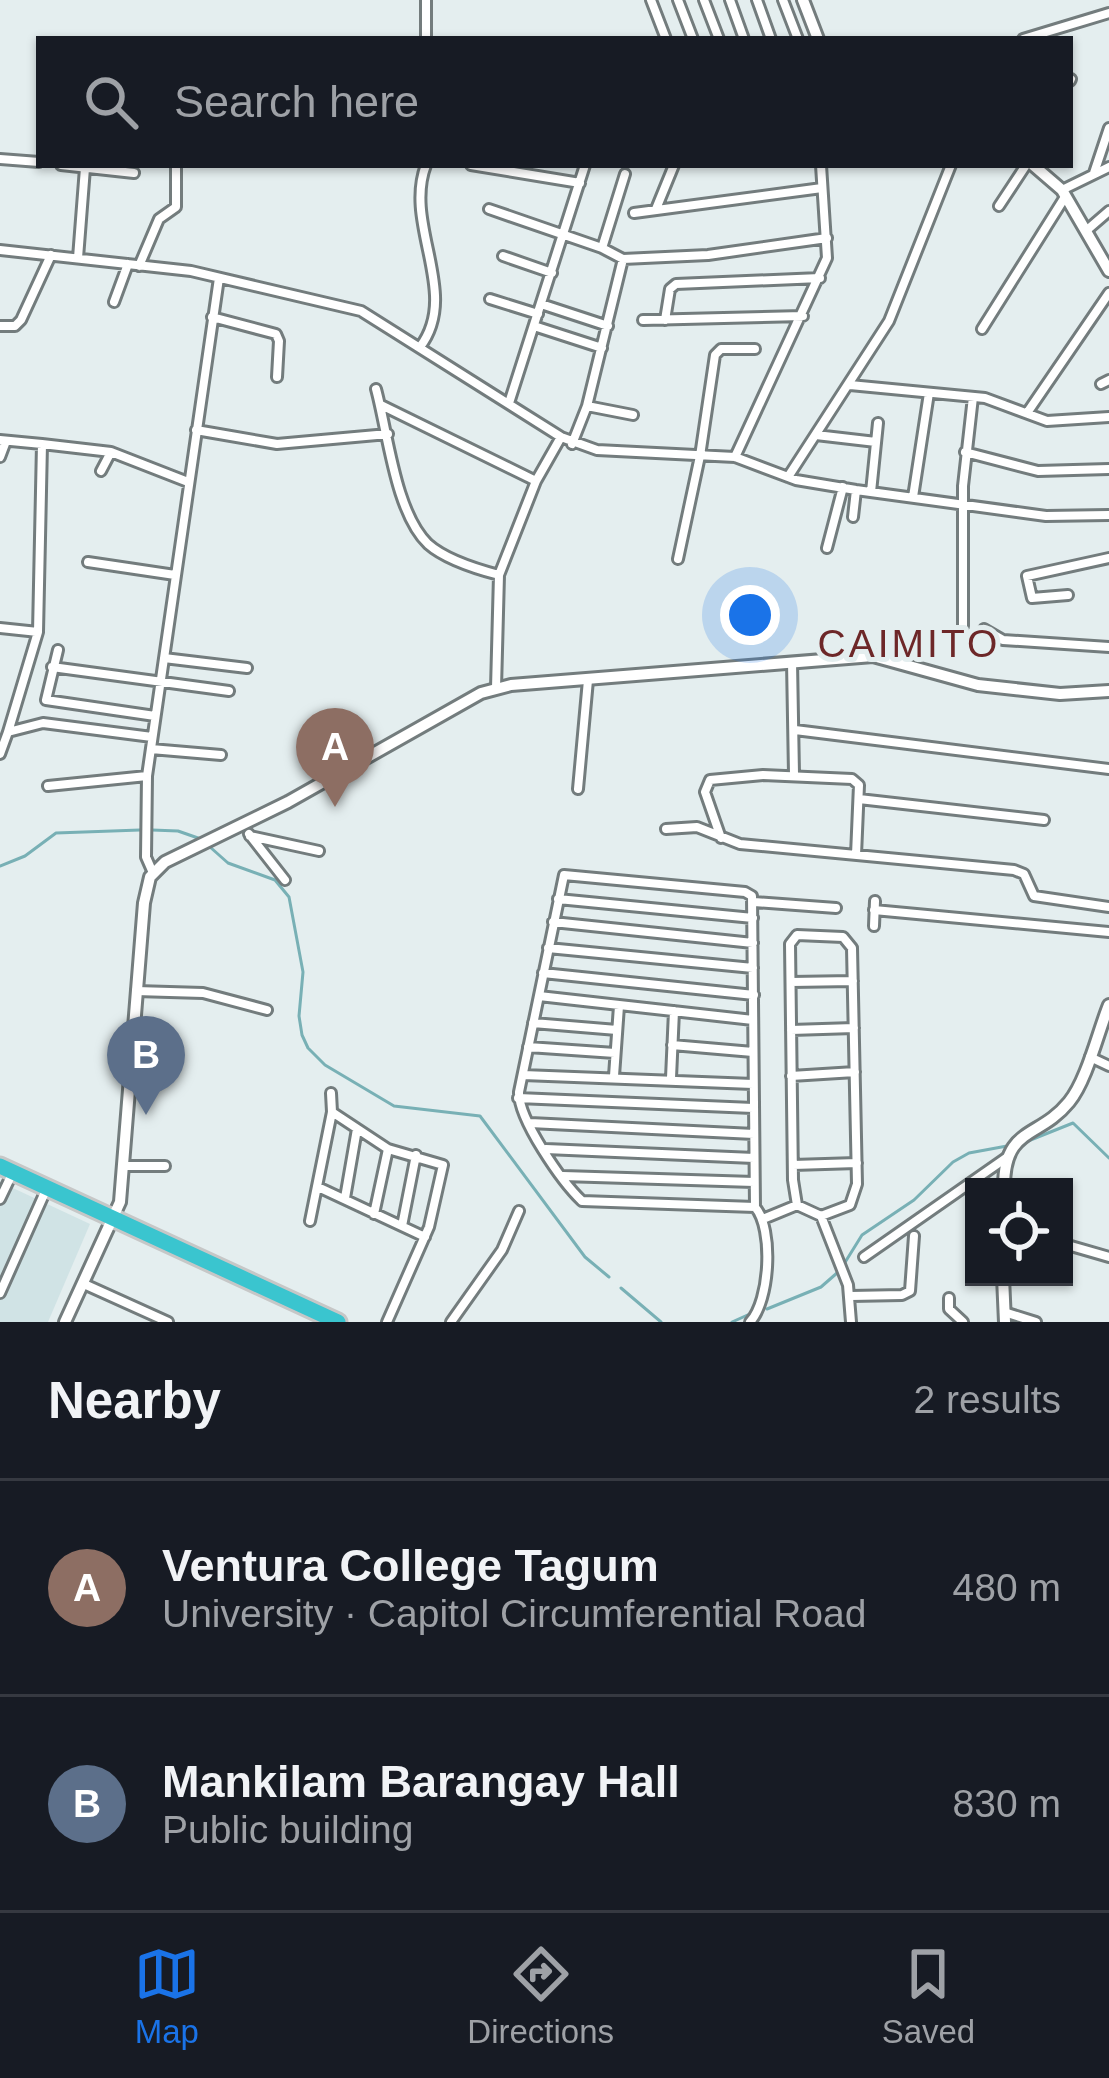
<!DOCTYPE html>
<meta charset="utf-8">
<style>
:root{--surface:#171b24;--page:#242831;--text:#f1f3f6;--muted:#9ea1a6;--line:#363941;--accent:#1a73e8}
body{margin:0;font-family:Arial,sans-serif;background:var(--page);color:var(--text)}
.controls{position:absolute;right:36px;bottom:36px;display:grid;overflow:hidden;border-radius:0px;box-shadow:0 3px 9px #0004}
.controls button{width:108px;height:108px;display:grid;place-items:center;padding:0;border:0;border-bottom:3px solid var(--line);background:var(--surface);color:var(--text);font:60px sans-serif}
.you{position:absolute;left:750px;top:615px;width:42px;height:42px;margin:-30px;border:9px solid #fff;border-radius:50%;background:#1a73e8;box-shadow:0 0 0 18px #1a73e833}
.badge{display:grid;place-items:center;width:78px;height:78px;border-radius:50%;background:var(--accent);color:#fff;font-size:39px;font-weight:700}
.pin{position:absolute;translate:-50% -99px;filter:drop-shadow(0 3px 6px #0008)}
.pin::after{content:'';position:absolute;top:63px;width:42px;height:36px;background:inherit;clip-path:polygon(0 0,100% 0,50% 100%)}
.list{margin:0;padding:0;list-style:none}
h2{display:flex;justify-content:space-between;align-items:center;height:156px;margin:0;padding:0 48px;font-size:51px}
h2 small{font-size:39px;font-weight:400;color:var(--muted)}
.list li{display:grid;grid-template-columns:78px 1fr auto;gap:36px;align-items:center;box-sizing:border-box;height:216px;padding:0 48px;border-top:3px solid var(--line)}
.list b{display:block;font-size:45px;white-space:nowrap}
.list p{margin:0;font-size:39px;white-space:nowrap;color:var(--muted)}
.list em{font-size:39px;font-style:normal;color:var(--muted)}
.icon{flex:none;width:66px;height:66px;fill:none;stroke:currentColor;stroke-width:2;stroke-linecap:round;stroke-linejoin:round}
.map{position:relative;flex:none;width:1109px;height:1322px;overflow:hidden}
.search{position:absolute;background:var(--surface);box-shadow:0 3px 9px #0004;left:36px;right:36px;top:36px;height:132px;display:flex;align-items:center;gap:30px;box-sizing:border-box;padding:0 42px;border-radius:0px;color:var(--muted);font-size:45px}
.sheet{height:588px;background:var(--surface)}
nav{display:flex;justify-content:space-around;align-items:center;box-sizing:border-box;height:168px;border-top:3px solid var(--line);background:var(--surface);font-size:33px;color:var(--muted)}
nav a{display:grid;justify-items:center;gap:6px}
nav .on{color:var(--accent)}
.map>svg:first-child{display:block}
</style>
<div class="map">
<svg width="1109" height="1322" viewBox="0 0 1109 1322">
<rect width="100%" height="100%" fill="#e4eeef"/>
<!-- built -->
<path fill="#d0e3e5" d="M0 1182 90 1224 48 1322H0Z"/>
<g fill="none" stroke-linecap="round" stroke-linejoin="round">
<!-- stream -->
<path stroke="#78b0b5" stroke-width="3" d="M152 830 178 831 198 838
M210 847 228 863 275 880 289 897 303 972 299 1016 302 1035 308 1048 325 1065 394 1106 480 1116 585 1257 609 1277
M0 866 25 856 56 833 140 830
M1028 1141 1073 1123 1109 1158
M844 1264 862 1235 914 1200 953 1162 969 1153 1007 1146
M621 1288 661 1322
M767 1309 821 1287 837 1273
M732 1322 752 1313"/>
<defs>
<path id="street" d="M426 0V39
M651 0 666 39
M678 0 693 39
M704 0 719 39
M730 0 744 39
M757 0 771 39
M783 0 798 39
M1023 39 1109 13
M1070 81 1071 79
M0 159 39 162
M61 165 134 173
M471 165 580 183
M1094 173 1109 128
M1062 190 1109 167
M999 206 1026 165
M489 209 602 248 623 259 708 255 827 238
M656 209 674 165
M634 213 822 188
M1087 230 1109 211
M602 248 625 174
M0 250 191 271 361 311 561 437 597 450 735 457 796 480 856 490 1046 516 1109 515
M503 256 552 273
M78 258 85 168
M139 266 159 219 176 207V165
M490 299 538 314
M114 302 128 264
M541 304 608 326
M212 317 276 334 279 341 277 377
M643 320 803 316
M665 320 670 289 676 284 820 278
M0 326H15L21 320 51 255
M534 326 602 348
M982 329 1065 197
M420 347C461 293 403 225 426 165
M1101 384 1109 380
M850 385 985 398 1047 421 1109 417
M376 389C388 433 395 512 428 544 446 560 476 569 499 575
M509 403 585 165
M381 405 536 481
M587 406 633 415
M1027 413 1109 293
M196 430 277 444 388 434
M816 435 876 442
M0 440 42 444 38 632 8 732
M42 444 111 452
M572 444 587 406 623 259
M965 452 1038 471 1109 469
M0 457 6 441
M735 457 827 258 821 165
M101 471 111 452 188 482
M788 477 889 321 951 165
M871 492 878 423
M913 497 929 393
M853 517 856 490
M827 548 843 487
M678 559 700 456 715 355 721 349H755
M88 562 175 575
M1068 595 1032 598 1027 576 1109 558
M963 626V486L973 397
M0 628 38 632
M984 629 1003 640 1109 647
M58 650 46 700 155 716
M164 658 247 668
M792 662 794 774
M52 667 229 691
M496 688 499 575 536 481 561 437
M795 730 1109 769
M151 749 221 755
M0 754 8 732 43 723 152 737
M48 786 147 776
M578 789 588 680
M859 799 1044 820
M666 829 697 827 740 844 1014 870 1024 874 1034 896 1109 907
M249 834 285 880
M250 836 319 851
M721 838 705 792 710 780 763 775 852 779 859 785 856 855
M153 873 146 857 147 776 219 278
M558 899 753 918
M754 902 836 908
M874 910 1109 932
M553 922 753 943
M874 926 875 901
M548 948 753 968
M543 973 754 995
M791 982 853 981
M136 991 203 993 267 1010
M539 996 753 1020
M533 1023 617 1030
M791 1030 854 1028
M672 1045 753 1052
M528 1047 615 1053
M1090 1057 1109 1066
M523 1075 753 1084
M614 1076 619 1006
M791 1076 855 1072
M671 1078 674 1011
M518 1098 753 1108
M332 1112 388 1149 443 1165 429 1227 387 1322
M530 1123 754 1134
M546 1149 754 1158
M793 1165 857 1163
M123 1166H165
M563 1176 754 1182
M318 1187 425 1237
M345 1198 357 1129
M0 1199 12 1174
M797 1205 793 1180 790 944 797 935 843 937 852 948 857 1184 850 1205 821 1216
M797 1205 821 1216 848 1285 851 1322
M374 1214 388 1149
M763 1219 797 1205
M310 1221 332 1112 331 1093
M402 1226 416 1155
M1064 1244 1109 1257
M864 1257 1006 1158
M84 1284 168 1322
M0 1293 46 1190
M851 1296 902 1295 910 1291 914 1236
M949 1298V1309L963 1322
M1004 1312 1036 1322
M451 1322 502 1250 519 1211
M750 1322C770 1301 774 1229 755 1207L752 896 745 892 564 875 519 1092C518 1119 562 1182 582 1201L755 1207"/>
<path id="secondary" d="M803 0 818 39
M1033 165 1062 190 1109 271
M1004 1187C1004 1126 1039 1139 1069 1102 1087 1080 1098 1032 1109 1005
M1003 1277 1005 1322
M65 1322 120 1202 144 903 150 877 165 862 288 802 481 693 511 685 873 656 978 685 1060 694 1109 691"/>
<path id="highway" d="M0 1166 338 1322"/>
</defs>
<!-- street casing -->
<use href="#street" stroke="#737c7d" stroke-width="14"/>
<!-- secondary casing -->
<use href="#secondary" stroke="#737c7d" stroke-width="16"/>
<!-- highway casing -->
<use href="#highway" stroke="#c6c7c7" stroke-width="21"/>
<!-- street -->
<use href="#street" stroke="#fff" stroke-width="8"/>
<!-- secondary -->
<use href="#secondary" stroke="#fff" stroke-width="10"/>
<!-- highway -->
<use href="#highway" stroke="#3ac5cf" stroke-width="15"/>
</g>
<g text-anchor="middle" stroke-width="10" stroke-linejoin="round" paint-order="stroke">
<!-- neighbourhood labels -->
<g font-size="39" letter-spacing="3" fill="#6d2728" stroke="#e4eeef">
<text x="909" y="657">CAIMITO</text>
</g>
</g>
</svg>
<div class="controls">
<button><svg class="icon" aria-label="locate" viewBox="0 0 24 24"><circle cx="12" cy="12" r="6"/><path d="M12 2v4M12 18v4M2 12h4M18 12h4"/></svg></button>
</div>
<div class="you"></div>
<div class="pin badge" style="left:335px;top:807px;background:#8d6e63">A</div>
<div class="pin badge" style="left:146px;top:1115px;background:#5c6f8a">B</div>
<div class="search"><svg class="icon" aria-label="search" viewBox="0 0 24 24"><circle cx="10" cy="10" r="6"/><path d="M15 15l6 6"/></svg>Search here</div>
</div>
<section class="sheet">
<h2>Nearby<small>2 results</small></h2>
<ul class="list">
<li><span class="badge" style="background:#8d6e63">A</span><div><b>Ventura College Tagum</b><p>University · Capitol Circumferential Road</p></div><em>480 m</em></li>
<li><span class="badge" style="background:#5c6f8a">B</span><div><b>Mankilam Barangay Hall</b><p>Public building</p></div><em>830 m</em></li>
</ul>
</section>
<nav>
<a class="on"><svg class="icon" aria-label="map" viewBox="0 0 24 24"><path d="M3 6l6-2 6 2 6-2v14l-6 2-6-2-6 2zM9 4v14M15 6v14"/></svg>Map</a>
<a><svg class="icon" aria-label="directions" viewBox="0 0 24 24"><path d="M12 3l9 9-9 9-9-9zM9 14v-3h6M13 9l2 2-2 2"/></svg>Directions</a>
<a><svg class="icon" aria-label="saved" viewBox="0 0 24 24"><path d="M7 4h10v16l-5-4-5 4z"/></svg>Saved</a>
</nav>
